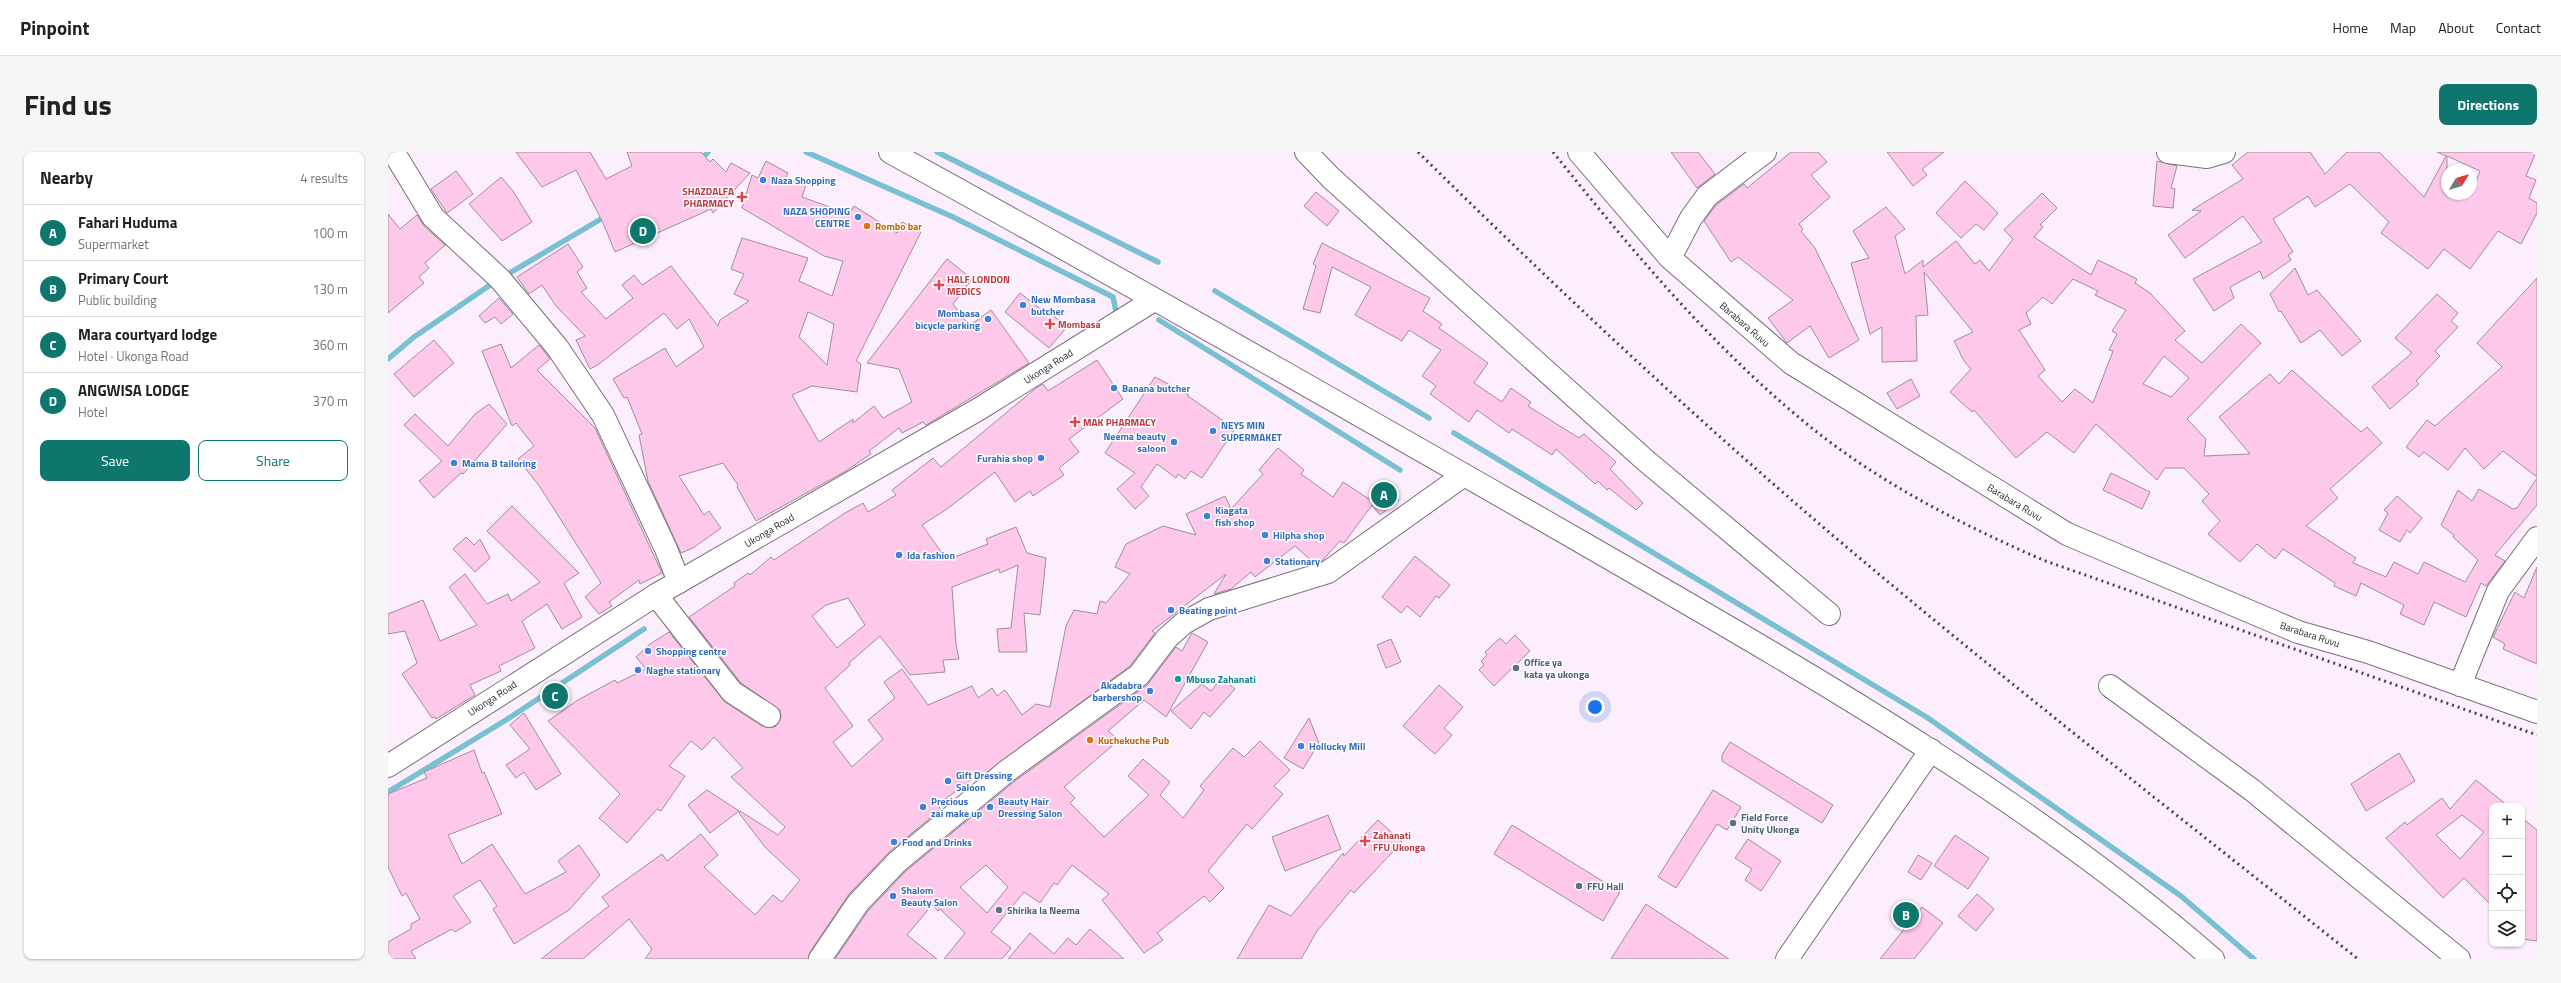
<!DOCTYPE html>
<meta charset="utf-8">
<style>
:root{--surface:#fff;--page:#f6f6f6;--text:#202124;--muted:#757577;--line:#e0e0e0;--accent:#0f766e}
body{margin:0;font-family:"Titillium Web",sans-serif;background:var(--page);color:var(--text)}
.controls{position:absolute;right:12px;bottom:12px;display:grid;overflow:hidden;border-radius:8px;box-shadow:0 1px 3px #0004}
.controls button{width:36px;height:36px;display:grid;place-items:center;padding:0;border:0;border-bottom:1px solid var(--line);background:var(--surface);color:var(--text);font:20px sans-serif}
.compass{position:absolute;left:2053px;top:12px;width:36px;height:36px;border-radius:50%;background:var(--surface);box-shadow:0 1px 3px #0004;rotate:52deg}
.you{position:absolute;left:1207px;top:555px;width:14px;height:14px;margin:-10px;border:3px solid #fff;border-radius:50%;background:#1a73e8;box-shadow:0 0 0 6px #1a73e833}
.badge{display:grid;place-items:center;width:26px;height:26px;border-radius:50%;background:var(--accent);color:#fff;font-size:13px;font-weight:700}
.pin{position:absolute;translate:-50% -50%;border:2px solid #fff;box-shadow:0 1px 4px #0006}
.list{margin:0;padding:0;list-style:none}
h2{display:flex;justify-content:space-between;align-items:center;height:52px;margin:0;padding:0 16px;font-size:17px}
h2 small{font-size:13px;font-weight:400;color:var(--muted)}
.list li{display:grid;grid-template-columns:26px 1fr auto;gap:12px;align-items:center;box-sizing:border-box;height:56px;padding:0 16px;border-top:1px solid var(--line)}
.list b{display:block;font-size:15px;white-space:nowrap}
.list p{margin:0;font-size:13px;white-space:nowrap;color:var(--muted)}
.list em{font-size:13px;font-style:normal;color:var(--muted)}
.actions{display:flex;gap:8px;padding:12px 16px}
.actions a{flex:1;padding:9px 0;border:1px solid var(--accent);border-radius:8px;text-align:center;font-size:14px;color:var(--accent)}
.actions .main{background:var(--accent);color:#fff}
.icon{flex:none;width:22px;height:22px;fill:none;stroke:currentColor;stroke-width:2;stroke-linecap:round;stroke-linejoin:round}
.map{position:relative;flex:none;width:2149px;height:807px;overflow:hidden;border-radius:8px}
header{display:flex;align-items:center;gap:24px;box-sizing:border-box;height:56px;padding:0 20px;background:var(--surface);border-bottom:1px solid var(--line)}
header strong{font-size:19px}
nav{display:flex;gap:22px;margin-inline-start:auto;font-size:14px}
.intro{display:flex;align-items:center;justify-content:space-between;box-sizing:border-box;height:96px;padding:0 24px}
h1{margin:0;font-size:28px}
.button{padding:10px 18px;border-radius:8px;background:var(--accent);color:#fff;font-size:14px;font-weight:700}
main{display:flex;gap:24px;padding:0 24px}
aside{flex:1;background:var(--surface);border-radius:8px;box-shadow:0 1px 3px #0004}
.map>svg:first-child{display:block}
</style>
<header>
<strong>Pinpoint</strong>
<nav><a>Home</a><a>Map</a><a>About</a><a>Contact</a></nav>
</header>
<div class="intro"><h1>Find us</h1><a class="button">Directions</a></div>
<main>
<aside>
<h2>Nearby<small>4 results</small></h2>
<ul class="list">
<li><span class="badge">A</span><div><b>Fahari Huduma</b><p>Supermarket</p></div><em>100 m</em></li>
<li><span class="badge">B</span><div><b>Primary Court</b><p>Public building</p></div><em>130 m</em></li>
<li><span class="badge">C</span><div><b>Mara courtyard lodge</b><p>Hotel · Ukonga Road</p></div><em>360 m</em></li>
<li><span class="badge">D</span><div><b>ANGWISA LODGE</b><p>Hotel</p></div><em>370 m</em></li>
</ul>
<div class="actions"><a class="main">Save</a><a>Share</a></div>
</aside>
<div class="map">
<svg width="2149" height="807" viewBox="0 0 2149 807">
<rect width="100%" height="100%" fill="#fceefc"/>
<g fill="none" stroke-linecap="round" stroke-linejoin="round">
<!-- stream -->
<path stroke="#78c0d2" stroke-width="5.5" d="M418 0 565 65 725 145 729 164
M549 0 770 110
M312 8 320 0
M115 125 218 64
M827 139 1041 266
M771 168 1012 318
M0 207 26 185 108 129
M1066 281 1540 566 1793 744 1866 807
M0 640 118 568 256 477"/>
</g>
<!-- building -->
<path fill="#fec8eb" stroke="#9f8e98" fill-rule="evenodd" d="M128 0H202L218 27 244 14 239 0H313L322 10 325 7 338 20 343 11 362 21 325 61 323 57 227 100 215 71 188 18 154 35Z
M1283 0H1310L1327 22 1309 36Z
M1403 0H1430L1439 10 1423 23 1442 45 1411 72 1415 77 1413 79 1427 96 1471 188 1441 206 1422 174 1399 191 1380 166 1405 148 1350 105 1343 110 1316 69 1328 53 1356 32 1359 36Z
M1499 0H1556L1534 17 1539 23 1525 34Z
M1860 0H1922L1937 22 1959 0H1991L2036 45 2058 4 2049 0H2148L2138 24 2148 28 2141 46 2149 51V61L2133 92 2110 79 2082 117 2056 97 2040 117 1993 81 2001 70 1962 32 1927 55 1920 44 1885 67 1905 100 1900 103 1903 108 1875 127 1872 119 1842 135 1846 146 1826 159 1805 127 1874 90 1855 64 1797 106 1780 83 1813 59 1804 58 1855 27 1844 13ZM2059 4 2092 19 2083 42H2059Z
M378 9 400 21 397 27 418 33 414 45 461 62 466 54 509 81 514 70 533 80 468 209 473 212 469 240 424 234 404 243 431 290 465 267V271L486 254 495 266 524 250 511 217 479 211 559 107 584 127 565 152 581 174 603 158 641 211 538 273 535 270 514 281 511 276 481 299 483 302 456 320 368 369 349 335 350 333 335 311 291 324 316 363 321 359 333 376 305 396 293 401 260 329 251 283 254 282 239 245 236 246 225 227 277 196 288 215 316 195 301 167 289 177 276 161 211 212 202 217 188 188 197 184 168 154 154 133 141 142 129 125 180 92 195 115 189 120 199 136 193 140 218 167 245 146 234 133 246 123 254 133 283 114 330 174 332 168 361 149 346 142 356 122 343 117 354 86 420 106 411 129 444 144 455 109 436 104 354 56 364 23 370 26ZM420 160 446 172 439 213 411 185Z
M1769 9 1789 14 1783 36 1787 37 1785 56 1765 54Z
M68 19 85 42 59 61 43 37Z
M113 25 125 39 144 70 114 89 81 52Z
M1577 29 1610 61 1596 78 1588 72 1573 86 1548 61Z
M928 40 951 59 939 74 916 54Z
M1654 41 1669 56 1652 73 1655 75 1646 85 1703 123 1710 108 1749 127 1747 131 1762 141 1797 179 1787 188 1814 211 1853 172 1873 191 1799 267 1818 287 1816 304 1862 302 1831 265 1882 222 1891 232 1904 218 1973 280 1979 275 1994 291 1942 337 1950 346 1918 374 1968 406 1965 411 1998 425 2006 410 2030 422 2036 410 2077 430 2090 408 2065 385 2066 383 2053 373 2070 338 2084 349 2091 337 2125 357 2129 356 2149 326V353L2107 403 2117 409 2098 434 2093 431 2078 465 2046 450 2036 473 2012 462 2016 453 1973 431 1968 444 1946 434 1947 431 1895 397 1887 407 1869 392 1852 410 1820 382 1832 369 1814 349 1821 342 1796 316H1777L1769 328 1708 272 1686 301 1659 280 1628 306 1586 258 1584 260 1562 240 1583 217 1576 209 1566 189 1585 180 1536 120 1540 163 1528 164 1529 209 1494 210V175L1482 182 1463 111 1481 106 1465 79 1498 55 1517 77 1507 84 1517 122 1535 108V115L1568 89 1587 112 1592 108 1601 119 1625 87 1616 78ZM1685 127 1710 139 1707 143 1738 158 1724 179 1729 182 1721 198 1725 199 1705 251 1687 237 1674 250 1650 224 1657 218 1631 178 1643 172 1638 161 1655 145 1664 152ZM1776 204 1801 226 1783 245 1755 232Z
M0 62 12 77 29 63 36 74 57 93 37 111 41 116 31 125 36 131 0 161Z
M934 91 1042 146 1035 159 1054 172 1051 176 1100 211 1086 231 1114 250 1123 236 1143 250 1140 254 1191 286 1196 282 1228 310 1222 317 1255 351 1248 358 1221 336 1219 338 1210 329 1207 332 1168 297 1164 303 1124 277 1121 281 1089 258 1081 270 1042 242 1048 234 1034 224 1053 198 1021 178 1014 189 967 163 983 135 944 115 932 161 915 157 928 114 925 112Z
M1907 116 1920 143 1929 138 1973 189 1954 204 1932 178 1913 191 1893 159 1891 160 1882 142Z
M2149 126V325L2115 299 2096 317 2077 296 2060 318 2036 300 2031 305 2018 295 2039 268 2047 274 2114 215 2089 191Z
M632 141 654 158 656 156 679 175 661 196 617 160Z
M2049 142 2070 161 2063 169 2070 175 2047 199 2052 204 2028 229 2031 232 2002 257 1984 235 2024 201 2007 186Z
M111 146 125 162 113 172 107 165 97 171 91 164Z
M46 188 66 211 26 245 6 222Z
M113 192 123 216 151 193 159 203 162 207 149 218 207 276 274 421 252 432 251 428 221 450 224 454 211 462 197 445 213 431 152 335 130 307 146 294 128 271 124 274 94 199Z
M709 208 735 247 681 287 691 300 671 316 676 323 645 344 642 339 627 350 607 320 559 357 534 373 559 408 600 392 598 387 628 375 639 401 658 406 652 463 636 461 639 500H611L609 477 623 476 630 413 612 421 611 417 564 435 568 492 571 507 555 508 557 520 522 523 492 484 461 511 462 513 437 536 465 574 445 590 464 615 495 587 480 568 507 546 496 530 514 517 540 553 584 534 590 546 604 536 609 544 617 538 634 563 648 552 662 555 678 474 686 458 709 462 712 449 718 451 742 422 727 415 738 392 775 374 808 383 798 362 837 344 843 357 875 322 871 318 890 296 916 318 913 322 945 345 955 330 981 347 999 334 1011 348 992 363 984 353 956 391 952 389 934 409 926 411 907 394 867 425 863 420 843 437 826 442 838 422 764 479 767 481 742 514 589 628 587 625 549 653 553 657 501 700 461 742 422 800 420 807H257L264 797 241 767 195 807H153L221 754 214 745 274 702 279 709 313 682 330 703 316 715 367 763 385 743 394 750 412 728 377 695 351 661 352 659 390 683 397 675 343 625 355 616 326 585 314 598 303 589 281 614 297 624 273 659 269 657 239 691 211 666 232 642 160 569 190 548 227 528 229 531 258 517 248 505 262 492 281 480 337 550 374 574 387 575 393 565 392 558 353 531 301 465 347 434 346 431 360 421 362 423 383 405 386 408 457 361 475 351 480 360 508 343 504 338 545 306 553 315 648 236 655 232 660 239ZM460 446 477 473 449 496 424 464 438 453Z
M767 225 801 243 800 244 847 277 814 326 803 319 797 327 790 322 788 326 769 312 753 335 761 344 747 357 729 337 747 321 717 301Z
M1523 227 1532 244 1509 257 1499 241Z
M101 252 119 272 75 322 73 321 46 346 31 329 54 309 16 273 27 262 60 294 87 262Z
M1723 321 1762 340 1754 357 1715 338Z
M2009 344 2034 366 2022 381 2019 378 2012 390 1991 378 2000 361 1996 358Z
M124 354 191 421 176 431 194 465 174 477 159 452 134 469 147 496 111 514 113 519 82 533 87 543 48 567 47 565 44 566 14 522 29 511 17 479 0 482V462L35 448 52 489 89 473 61 435 77 422 99 452 120 442 123 449 152 430 99 379Z
M78 385 86 393 92 387 102 406 87 420 65 397Z
M1027 404 1062 433 1051 446 1048 444 1032 465 1019 454 1013 461 994 445Z
M2149 415V512L2115 497 2117 492 2105 485 2127 440 2136 446Z
M804 481 820 490 778 565 756 548 720 579 731 588 676 635 687 646 682 651 716 685 761 643 740 624 755 607 782 630 772 643 795 666 816 638 812 634 845 596 856 605 872 589 902 618 886 634 895 642 864 677 859 672 820 719 836 736 822 750 816 744 769 781 775 788 756 801 714 748 721 742 684 713 669 733 666 731 652 751 636 740 603 780 623 796 614 807H556L577 781 552 757 550 759 544 753 519 783 549 807H447L480 759 518 719 627 629 759 533 788 495 794 499ZM598 713 620 735 599 761 572 735Z
M1127 483 1142 499 1106 534 1091 518 1096 513 1093 509 1099 503 1097 500 1112 486 1118 492Z
M1003 487 1013 510 998 516 989 493Z
M834 526 847 537 822 565 816 560 803 577 783 559 814 532 823 539Z
M1051 533 1075 555 1056 576 1064 583 1047 602 1015 574Z
M136 561 173 622 148 638 136 620 128 626 118 613 142 597 122 573Z
M921 566 931 591 915 617 896 606Z
M1342 590 1445 653 1434 671 1334 609V603Z
M86 598 94 621 96 620 114 662 60 683 74 712 104 692 137 742 178 720 170 709 191 693 212 723 181 758 126 792 105 757 109 754 92 728 65 744 83 770 67 780 64 777 23 799 28 807H0V790L23 777V772L32 767 18 741 14 744 0 715V642L39 626 36 620Z
M2011 601 2027 629 1978 659 1963 632Z
M2088 628 2120 654H2104V754L2076 726 2055 746 1998 686 2017 670 2019 673 2054 646 2062 657ZM2074 663 2096 680 2072 707 2048 683Z
M319 638 351 659 322 681 300 653Z
M1325 638 1353 655 1339 678 1329 672 1288 736 1270 725Z
M940 663 953 697 897 719 884 685Z
M2134 666 2149 678V789L2134 787Z
M990 668 1014 690 966 741 963 738 929 779 913 807H849L881 753 903 764 955 701 956 704Z
M1124 673 1232 740 1215 769 1106 702Z
M1567 683 1601 706 1580 737 1546 714Z
M1360 687 1393 709 1373 739 1357 728 1364 717 1347 706Z
M1530 703 1544 711 1533 728 1520 720Z
M1589 742 1606 757 1588 779 1570 764Z
M1258 752 1341 807H1223Z
M1534 755 1555 771 1526 807H1492Z
M702 777 736 807H620L642 781 666 802 680 786 688 793Z"/>
<g fill="none" stroke-linecap="round" stroke-linejoin="round">
<defs>
<path id="street" d="M918 0 943 26 1257 308 1441 462
M1191 0 1282 106 1403 211 1679 382 1910 480 1980 500 2149 560
M1780 0 1819 5 1836 0
M8 4 45 65 112 127 169 195 215 263 278 397 291 430
M1282 106 1303 66 1319 44 1377 0
M268 443 344 540 381 564
M2072 533 2110 439 2149 386
M1722 534 1864 638 2071 807
M432 807 470 751 509 710 619 619 751 523 779 486 796 471 821 457 940 420 1076 323
M1399 807 1543 598"/>
<path id="secondary" d="M0 614 268 443 591 257 766 148"/>
<path id="primary" d="M502 0C735 128 965 259 1195 391 1413 517 1635 642 1825 807"/>
</defs>
<!-- street casing -->
<use href="#street" stroke="#7b6f7c" stroke-width="24"/>
<!-- secondary casing -->
<use href="#secondary" stroke="#7b6f7c" stroke-width="24"/>
<!-- primary casing -->
<use href="#primary" stroke="#7b6f7c" stroke-width="24"/>
<!-- street -->
<use href="#street" stroke="#fff" stroke-width="22"/>
<!-- secondary -->
<use href="#secondary" stroke="#fff" stroke-width="22"/>
<!-- primary -->
<use href="#primary" stroke="#fff" stroke-width="22"/>
<!-- rail -->
<path stroke="#4a434a" stroke-width="3" stroke-dasharray="2 4" stroke-linecap="butt" d="M1030 0C1163 131 1299 259 1442 381 1614 527 1793 666 1970 807
M1165 0C1241 95 1320 190 1414 268 1486 328 1570 371 1655 408L2149 583"/>
</g>
<!-- markers -->
<g fill="#3f7fe0" stroke="#fff" stroke-width="1.5">
<circle cx="375" cy="28" r="4"/>
<circle cx="470" cy="65" r="4"/>
<circle cx="635" cy="153" r="4"/>
<circle cx="600" cy="167" r="4"/>
<circle cx="726" cy="236" r="4"/>
<circle cx="825" cy="279" r="4"/>
<circle cx="786" cy="290" r="4"/>
<circle cx="653" cy="306" r="4"/>
<circle cx="66" cy="311" r="4"/>
<circle cx="819" cy="364" r="4"/>
<circle cx="877" cy="383" r="4"/>
<circle cx="511" cy="403" r="4"/>
<circle cx="879" cy="409" r="4"/>
<circle cx="783" cy="458" r="4"/>
<circle cx="260" cy="499" r="4"/>
<circle cx="250" cy="518" r="4"/>
<circle cx="762" cy="539" r="4"/>
<circle cx="913" cy="594" r="4"/>
<circle cx="560" cy="629" r="4"/>
<circle cx="535" cy="655" r="4"/>
<circle cx="602" cy="655" r="4"/>
<circle cx="506" cy="690" r="4"/>
<circle cx="505" cy="744" r="4"/>
</g>
<g fill="#e0444e" stroke="#fff" stroke-width="1.5">
<path d="M352 39h4v4h4v4h-4v4h-4v-4h-4v-4h4z"/>
<path d="M549 127h4v4h4v4h-4v4h-4v-4h-4v-4h4z"/>
<path d="M660 166h4v4h4v4h-4v4h-4v-4h-4v-4h4z"/>
<path d="M685 264h4v4h4v4h-4v4h-4v-4h-4v-4h4z"/>
<path d="M975 683h4v4h4v4h-4v4h-4v-4h-4v-4h4z"/>
</g>
<g fill="#e8710a" stroke="#fff" stroke-width="1.5">
<circle cx="479" cy="74" r="4"/>
<circle cx="702" cy="588" r="4"/>
</g>
<g fill="#5c6f8a" stroke="#fff" stroke-width="1.5">
<circle cx="1128" cy="516" r="4"/>
<circle cx="1345" cy="671" r="4"/>
<circle cx="1191" cy="734" r="4"/>
<circle cx="611" cy="758" r="4"/>
</g>
<circle fill="#0f9aa8" stroke="#fff" stroke-width="1.5" cx="790" cy="527" r="4"/>
<g text-anchor="middle" stroke-width="3" stroke-linejoin="round" paint-order="stroke">
<!-- shop labels -->
<g font-size="10" font-weight="bold" fill="#366cbe" stroke="#fff" text-anchor="start">
<text x="383" y="32">Naza Shopping</text>
<text x="462" y="63" text-anchor="end">NAZA SHOPING<tspan x="462" dy="12">CENTRE</tspan></text>
<text x="643" y="151">New Mombasa<tspan x="643" dy="12">butcher</tspan></text>
<text x="592" y="165" text-anchor="end">Mombasa<tspan x="592" dy="12">bicycle parking</tspan></text>
<text x="734" y="240">Banana butcher</text>
<text x="833" y="277">NEYS MIN<tspan x="833" dy="12">SUPERMAKET</tspan></text>
<text x="778" y="288" text-anchor="end">Neema beauty<tspan x="778" dy="12">saloon</tspan></text>
<text x="645" y="310" text-anchor="end">Furahia shop</text>
<text x="74" y="315">Mama B tailoring</text>
<text x="827" y="362">Kiagata<tspan x="827" dy="12">fish shop</tspan></text>
<text x="885" y="387">Hilpha shop</text>
<text x="519" y="407">Ida fashion</text>
<text x="887" y="413">Stationary</text>
<text x="791" y="462">Beating point</text>
<text x="268" y="503">Shopping centre</text>
<text x="258" y="522">Naghe stationary</text>
<text x="754" y="537" text-anchor="end">Akadabra<tspan x="754" dy="12">barbershop</tspan></text>
<text x="921" y="598">Hollucky Mill</text>
<text x="568" y="627">Gift Dressing<tspan x="568" dy="12">Saloon</tspan></text>
<text x="543" y="653">Precious<tspan x="543" dy="12">zai make up</tspan></text>
<text x="610" y="653">Beauty Hair<tspan x="610" dy="12">Dressing Salon</tspan></text>
<text x="514" y="694">Food and Drinks</text>
<text x="513" y="742">Shalom<tspan x="513" dy="12">Beauty Salon</tspan></text>
</g>
<!-- health labels -->
<g font-size="10" font-weight="bold" fill="#be3a42" stroke="#fff" text-anchor="start">
<text x="346" y="43" text-anchor="end">SHAZDALFA<tspan x="346" dy="12">PHARMACY</tspan></text>
<text x="559" y="131">HALF LONDON<tspan x="559" dy="12">MEDICS</tspan></text>
<text x="670" y="176">Mombasa</text>
<text x="695" y="274">MAK PHARMACY</text>
<text x="985" y="687">Zahanati<tspan x="985" dy="12">FFU Ukonga</tspan></text>
</g>
<!-- food labels -->
<g font-size="10" font-weight="bold" fill="#c56008" stroke="#fff" text-anchor="start">
<text x="487" y="78">Rombo bar</text>
<text x="710" y="592">Kuchekuche Pub</text>
</g>
<!-- street labels -->
<g font-size="10" fill="#2d272d" stroke="#fff">
<text transform="translate(1357 172) rotate(41)" y="4">Barabara Ruvu</text>
<text transform="translate(660 214) rotate(-32)" y="4">Ukonga Road</text>
<text transform="translate(1627 350) rotate(31)" y="4">Barabara Ruvu</text>
<text transform="translate(381 378) rotate(-31)" y="4">Ukonga Road</text>
<text transform="translate(1922 482) rotate(18)" y="4">Barabara Ruvu</text>
<text transform="translate(104 546) rotate(-33)" y="4">Ukonga Road</text>
</g>
<!-- service labels -->
<g font-size="10" font-weight="bold" fill="#4e5e75" stroke="#fff" text-anchor="start">
<text x="1136" y="514">Office ya<tspan x="1136" dy="12">kata ya ukonga</tspan></text>
<text x="1353" y="669">Field Force<tspan x="1353" dy="12">Unity Ukonga</tspan></text>
<text x="1199" y="738">FFU Hall</text>
<text x="619" y="762">Shirika la Neema</text>
</g>
<!-- culture labels -->
<g font-size="10" font-weight="bold" fill="#0d838f" stroke="#fff" text-anchor="start">
<text x="798" y="531">Mbuso Zahanati</text>
</g>
</g>
</svg>
<div class="controls">
<button>+</button>
<button>−</button>
<button><svg class="icon" aria-label="locate" viewBox="0 0 24 24"><circle cx="12" cy="12" r="6"/><path d="M12 2v4M12 18v4M2 12h4M18 12h4"/></svg></button>
<button><svg class="icon" aria-label="layers" viewBox="0 0 24 24"><path d="M12 4l9 5-9 5-9-5zM3 14l9 5 9-5"/></svg></button>
</div>
<svg class="compass" viewBox="-18 -18 36 36"><path d="M0-13l5 13h-10z" fill="#e53935"/><path d="M0 13l5-13h-10z" fill="#757577"/></svg>
<div class="you"></div>
<div class="pin badge" style="left:996px;top:343px">A</div>
<div class="pin badge" style="left:1518px;top:763px">B</div>
<div class="pin badge" style="left:167px;top:544px">C</div>
<div class="pin badge" style="left:255px;top:79px">D</div>
</div>
</main>
